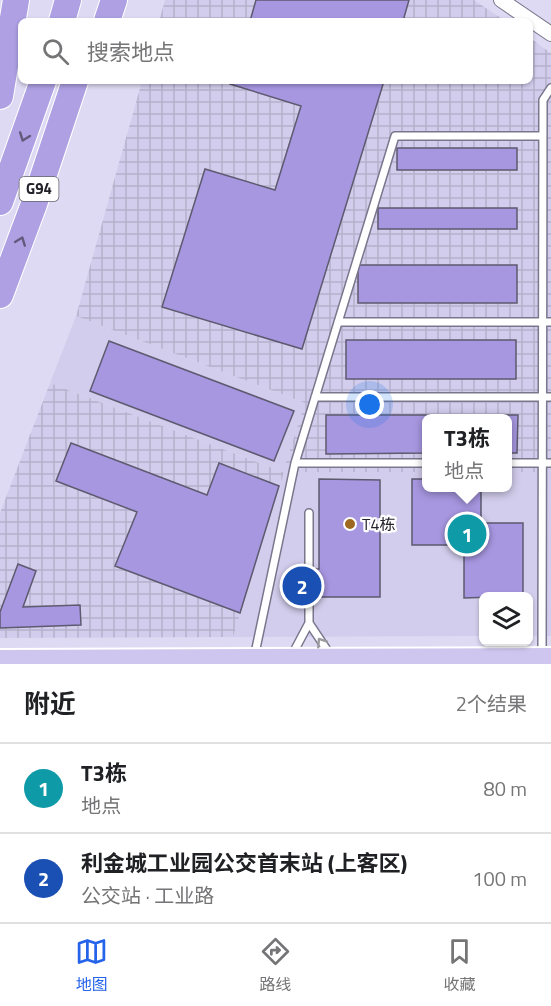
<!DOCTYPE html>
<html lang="zh">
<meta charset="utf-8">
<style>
:root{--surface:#fff;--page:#f6f6f6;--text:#202124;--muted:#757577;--line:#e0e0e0;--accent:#2563eb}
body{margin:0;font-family:"Titillium Web","Noto Sans SC",sans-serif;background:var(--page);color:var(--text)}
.controls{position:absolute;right:18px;bottom:18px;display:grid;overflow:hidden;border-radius:9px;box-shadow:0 2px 4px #0004}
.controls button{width:54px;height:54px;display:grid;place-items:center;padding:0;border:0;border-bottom:2px solid var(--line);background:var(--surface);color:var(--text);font:30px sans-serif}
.you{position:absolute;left:370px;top:405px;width:21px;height:21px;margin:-15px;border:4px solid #fff;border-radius:50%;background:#1a73e8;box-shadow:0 0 0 9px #1a73e833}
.badge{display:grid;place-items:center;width:39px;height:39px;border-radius:50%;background:var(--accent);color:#fff;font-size:20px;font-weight:700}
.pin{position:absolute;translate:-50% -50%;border:3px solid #fff;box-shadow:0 2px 6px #0006}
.popup{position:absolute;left:422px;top:414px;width:90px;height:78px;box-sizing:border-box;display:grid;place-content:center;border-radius:9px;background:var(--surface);filter:drop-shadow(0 2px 4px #0005);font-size:20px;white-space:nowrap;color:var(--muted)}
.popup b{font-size:22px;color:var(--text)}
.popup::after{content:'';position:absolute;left:50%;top:100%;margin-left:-12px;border:12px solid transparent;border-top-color:var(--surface)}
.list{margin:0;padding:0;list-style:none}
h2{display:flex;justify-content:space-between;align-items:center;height:78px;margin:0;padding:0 24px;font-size:26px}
h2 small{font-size:20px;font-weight:400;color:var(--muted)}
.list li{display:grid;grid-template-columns:39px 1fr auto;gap:18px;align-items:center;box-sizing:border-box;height:90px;padding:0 24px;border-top:2px solid var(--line)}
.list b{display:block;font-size:22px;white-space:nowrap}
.list p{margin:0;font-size:20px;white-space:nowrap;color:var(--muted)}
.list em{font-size:20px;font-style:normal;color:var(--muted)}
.icon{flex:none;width:33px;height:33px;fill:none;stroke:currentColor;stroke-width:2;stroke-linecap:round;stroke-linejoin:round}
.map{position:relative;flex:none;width:551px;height:664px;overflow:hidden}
.search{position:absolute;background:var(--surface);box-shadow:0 2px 4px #0004;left:18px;right:18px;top:18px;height:66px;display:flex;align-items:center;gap:15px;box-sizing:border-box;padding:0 21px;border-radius:9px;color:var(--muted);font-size:22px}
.sheet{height:258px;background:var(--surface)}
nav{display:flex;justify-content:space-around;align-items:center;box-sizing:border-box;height:84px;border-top:2px solid var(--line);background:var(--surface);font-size:16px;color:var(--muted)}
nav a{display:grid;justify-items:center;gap:3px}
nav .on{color:var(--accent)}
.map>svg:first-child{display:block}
</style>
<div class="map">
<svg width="551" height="664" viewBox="0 0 551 664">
<defs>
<pattern id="industrial-grid" width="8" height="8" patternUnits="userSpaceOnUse" patternTransform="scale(1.5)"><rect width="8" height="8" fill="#d3cded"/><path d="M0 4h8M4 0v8" fill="none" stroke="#b5b0cb"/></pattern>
</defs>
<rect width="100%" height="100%" fill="#dfdaf3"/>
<!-- built -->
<path fill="#d3cded" d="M76 316 305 403 284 472H426V488H508V472H551V636H529L528 596H484L483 636 233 637 283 472 50 383Z"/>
<!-- industrial -->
<path fill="url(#industrial-grid)" d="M165 0H474L505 21H159Z
M530 38 551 53V472H508V418H426V472H284L233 637 0 638V513L50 383 283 472 305 403 76 316 142 81H530Z"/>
<!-- building -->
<path fill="#a797e1" stroke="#5e5a6f" stroke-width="1.5" d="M256 0H409L403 21H250Z
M232 81H384L302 349 162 307 205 169 275 190 301 106 230 84Z
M397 148H517V170H397Z
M378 208H517V229H378Z
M358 265H517V303H358Z
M346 340H516V379H346Z
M109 341 294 411 274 461 90 391Z
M326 415H518L517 453H508V418H426V453L326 454Z
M71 443 207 495 219 463 279 486 240 613 115 566 137 512 56 481Z
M319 479 380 480V597H298V569H319Z
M412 479H426V488H481V523H523V596L464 598V545H412Z
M18 564 36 571 23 607 80 605 81 625 0 628V612Z"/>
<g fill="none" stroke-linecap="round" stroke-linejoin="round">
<defs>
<path id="service" d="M338 322H551
M315 397H551
M295 463H426
M508 463H551
M309 623 331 656
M292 655 309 623V513
M542 657 543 100 551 88
M254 658 295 463 395 136H543"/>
<path id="minor" d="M501 0 551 34"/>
<path id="primary" d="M0 661 551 659"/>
<path id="motorway" d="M62 21 68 0
M107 21 114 0
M0 96 16 0
M0 202 43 81
M0 295 34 204 75 81"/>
</defs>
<!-- service casing -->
<use href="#service" stroke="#7a768c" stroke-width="10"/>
<!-- minor casing -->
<use href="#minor" stroke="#7a768c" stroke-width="16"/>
<!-- primary casing -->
<use href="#primary" stroke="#fff" stroke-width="26"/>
<!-- motorway casing -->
<use href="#motorway" stroke="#fff" stroke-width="28"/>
<!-- service -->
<use href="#service" stroke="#fff" stroke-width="7"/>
<!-- minor -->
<use href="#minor" stroke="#fff" stroke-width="14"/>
<!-- primary -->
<use href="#primary" stroke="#cec6ee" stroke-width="22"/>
<!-- motorway -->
<use href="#motorway" stroke="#aea0e3" stroke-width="26"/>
</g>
<!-- one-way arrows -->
<defs><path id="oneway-chevron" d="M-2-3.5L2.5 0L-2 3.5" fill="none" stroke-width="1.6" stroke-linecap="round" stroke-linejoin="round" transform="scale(1.5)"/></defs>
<g stroke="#625a7d">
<use href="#oneway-chevron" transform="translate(24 137) rotate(110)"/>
<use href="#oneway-chevron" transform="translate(21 241) rotate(-69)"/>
</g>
<use stroke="#9c9b9f" href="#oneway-chevron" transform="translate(321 642) rotate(-123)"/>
<!-- markers -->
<circle fill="#9d6920" stroke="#fff" stroke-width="2" cx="350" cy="524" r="6"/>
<g text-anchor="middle" stroke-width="4.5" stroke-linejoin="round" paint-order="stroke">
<!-- shield labels -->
<rect fill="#fff" stroke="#65646a" stroke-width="1.5" x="19.5" y="177" width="39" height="24" rx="4.5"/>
<g font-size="15" font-weight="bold" fill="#23212a">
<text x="39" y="194">G94</text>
</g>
<!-- poi labels -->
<g font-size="16" fill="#23212a" stroke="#fff" text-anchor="start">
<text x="362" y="530">T4栋</text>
</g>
</g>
</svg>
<div class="controls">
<button><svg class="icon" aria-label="layers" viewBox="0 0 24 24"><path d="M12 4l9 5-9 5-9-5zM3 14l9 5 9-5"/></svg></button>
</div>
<div class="you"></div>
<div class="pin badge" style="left:467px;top:534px;background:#0f9aa8">1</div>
<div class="popup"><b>T3栋</b>地点</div>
<div class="pin badge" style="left:302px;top:586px;background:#1a4fb4">2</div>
<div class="search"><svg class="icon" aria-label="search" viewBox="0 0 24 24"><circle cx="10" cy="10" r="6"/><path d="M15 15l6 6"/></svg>搜索地点</div>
</div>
<section class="sheet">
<h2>附近<small>2个结果</small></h2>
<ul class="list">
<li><span class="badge" style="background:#0f9aa8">1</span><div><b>T3栋</b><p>地点</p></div><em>80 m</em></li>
<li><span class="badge" style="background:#1a4fb4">2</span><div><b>利金城工业园公交首末站 (上客区)</b><p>公交站 · 工业路</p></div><em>100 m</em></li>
</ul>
</section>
<nav>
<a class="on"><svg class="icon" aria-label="map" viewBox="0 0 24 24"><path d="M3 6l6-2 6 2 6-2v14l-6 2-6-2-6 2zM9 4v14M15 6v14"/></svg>地图</a>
<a><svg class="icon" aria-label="directions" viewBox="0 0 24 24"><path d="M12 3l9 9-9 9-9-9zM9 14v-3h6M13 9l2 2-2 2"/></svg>路线</a>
<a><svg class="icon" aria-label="saved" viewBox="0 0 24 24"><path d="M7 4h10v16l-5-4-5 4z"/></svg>收藏</a>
</nav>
